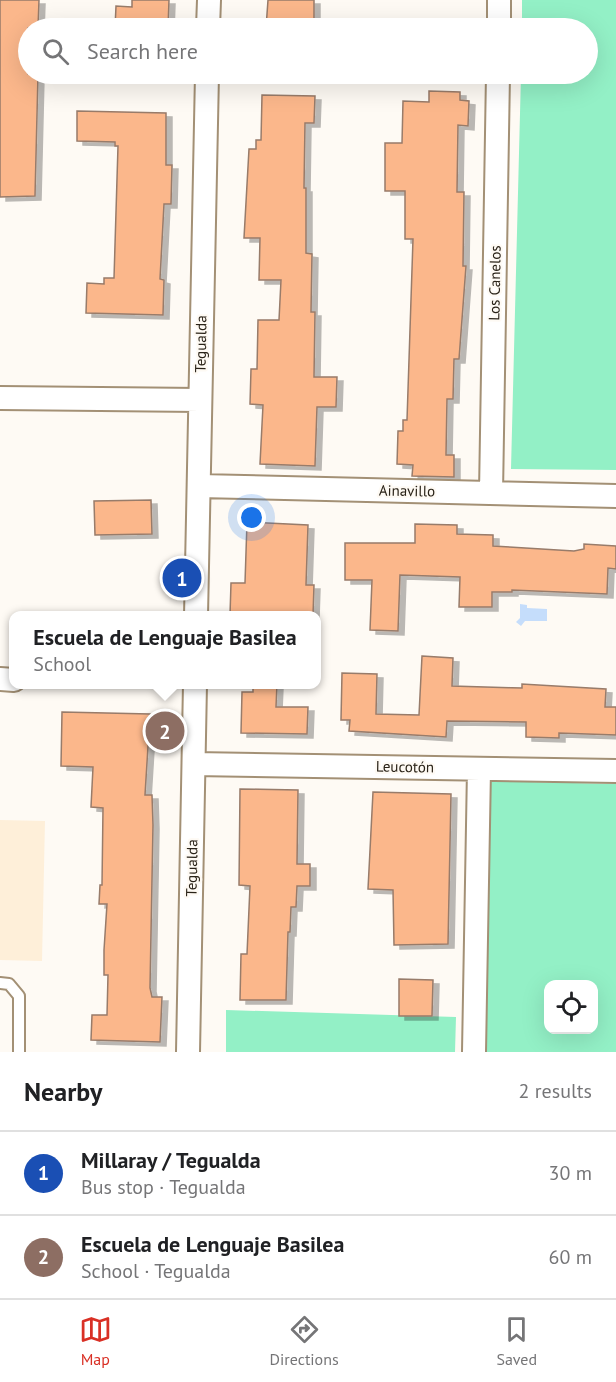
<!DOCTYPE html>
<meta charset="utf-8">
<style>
:root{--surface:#fff;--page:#f6f6f6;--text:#202124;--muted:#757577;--line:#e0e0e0;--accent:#d93025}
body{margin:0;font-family:"PT Sans",sans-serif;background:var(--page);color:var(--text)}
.controls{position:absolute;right:18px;bottom:18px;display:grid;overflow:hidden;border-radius:12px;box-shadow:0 6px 24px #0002}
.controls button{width:54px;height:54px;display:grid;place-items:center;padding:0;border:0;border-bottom:2px solid var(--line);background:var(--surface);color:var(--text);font:30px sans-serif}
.you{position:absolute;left:252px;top:518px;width:21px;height:21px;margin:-15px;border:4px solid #fff;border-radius:50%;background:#1a73e8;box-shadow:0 0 0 9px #1a73e833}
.badge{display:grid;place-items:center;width:39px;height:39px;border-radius:50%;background:var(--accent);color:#fff;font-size:20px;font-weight:700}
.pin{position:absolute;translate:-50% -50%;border:3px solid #fff;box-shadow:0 2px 6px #0006}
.popup{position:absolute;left:9px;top:611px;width:312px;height:78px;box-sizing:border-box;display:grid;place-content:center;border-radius:12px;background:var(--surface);filter:drop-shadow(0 2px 4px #0005);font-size:20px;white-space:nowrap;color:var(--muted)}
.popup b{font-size:22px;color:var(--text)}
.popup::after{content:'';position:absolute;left:50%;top:100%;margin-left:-12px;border:12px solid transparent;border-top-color:var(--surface)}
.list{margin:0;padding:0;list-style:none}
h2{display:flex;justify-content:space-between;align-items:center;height:78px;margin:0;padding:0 24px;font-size:26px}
h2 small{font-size:20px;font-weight:400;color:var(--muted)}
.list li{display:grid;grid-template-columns:39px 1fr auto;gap:18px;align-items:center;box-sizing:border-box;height:84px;padding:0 24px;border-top:2px solid var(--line)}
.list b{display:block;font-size:22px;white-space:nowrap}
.list p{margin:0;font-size:20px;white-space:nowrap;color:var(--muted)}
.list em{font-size:20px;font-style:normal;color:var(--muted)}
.icon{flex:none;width:33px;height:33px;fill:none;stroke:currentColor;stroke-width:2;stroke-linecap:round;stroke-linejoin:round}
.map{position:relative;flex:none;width:616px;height:1052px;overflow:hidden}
.search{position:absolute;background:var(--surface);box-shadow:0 6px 24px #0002;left:18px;right:18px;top:18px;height:66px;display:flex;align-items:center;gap:15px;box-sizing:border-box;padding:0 21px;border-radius:33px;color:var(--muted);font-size:22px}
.sheet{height:246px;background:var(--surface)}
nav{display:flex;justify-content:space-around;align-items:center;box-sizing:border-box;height:84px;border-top:2px solid var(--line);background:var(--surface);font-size:16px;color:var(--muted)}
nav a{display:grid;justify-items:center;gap:3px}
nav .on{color:var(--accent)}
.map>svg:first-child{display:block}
</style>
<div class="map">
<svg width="616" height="1052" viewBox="0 0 616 1052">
<defs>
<filter id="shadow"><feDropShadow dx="6" dy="4" stdDeviation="0" flood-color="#0004"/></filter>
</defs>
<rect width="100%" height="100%" fill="#fefaf4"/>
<!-- built -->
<path fill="#feefd9" d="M0 820 45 821 42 961 0 960Z"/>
<!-- green -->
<path fill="#93f0c6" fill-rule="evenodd" d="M522 0H616V470L511 469 521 74H588V28H522Z
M488 781 616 784V1052H484ZM548 984H594V1030H548Z
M226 1010 456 1017 455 1052H226Z"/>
<!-- water -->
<path fill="#c5ddfb" d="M520 604 527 605V608L547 609V621H525L521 626 516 622 520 618Z"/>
<!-- building -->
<path fill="#fbb78b" stroke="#987b6a" stroke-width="1.5" filter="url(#shadow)" d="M0 0H39L38 28H28V74H38L35 196 0 197Z
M132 0H169L168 28H115L116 6 132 7Z
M268 0H314V28H266Z
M429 91 460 92V100L469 101 468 126 458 125 457 192H464L463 266H466L459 359H454L453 399H447L446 455H454V477L412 476 413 465 397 464 398 431H403V420H407L413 239H405V191H385V143H402L403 101 429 102Z
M262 95 315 96 314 123H305L304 188H306V253L312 254 311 312H315L314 377H337L336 407H317L315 466 260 464 263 405 250 404 251 369H257L258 320H279L281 280H259L260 238H244L249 149H256V140H261Z
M77 111 166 113V165H172L171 204H164L160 279 164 280 163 315 86 313 87 283 104 284V278H114L118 146H115V142L77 141Z
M151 500 152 534 95 535 94 501Z
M247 522 308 525 306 585H314L313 615H230L231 583H245Z
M415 524 457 525V534L493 535V546L574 551 584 549V544L616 546V569L608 568 607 594 512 590V592H492V607H459L460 577 400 575 398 631 370 630 372 580H345V543H415Z
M422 656 453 658 452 686 522 688V684L606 689 605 707H616V735L559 733V738L526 737V722L447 721 446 737 349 731 350 720H341L342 673 377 674 376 714 419 715Z
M253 684H277L276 707H308L307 734 241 733 242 692H253Z
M62 712 150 714 145 795H152L153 825 150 988 152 997H162L160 1042 91 1040 92 1015H107L108 975H104V950L107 904H99L100 885H102L103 808 91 807 93 767 61 766Z
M240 789 298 790 297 864H310V886H297L296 907H291L290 932H288L286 1000H240L241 954H247L250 886 239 885Z
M373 792 451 794 448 944 394 945 393 890 368 889Z
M399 979 433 980 432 1016H399Z"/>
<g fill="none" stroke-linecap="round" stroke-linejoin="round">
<defs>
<path id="service" d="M0 983 9 984 19 996V1052"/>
<path id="minor" d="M208 28 209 0
M499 28V0
M0 398 200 400
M199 486 616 496
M491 493 498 74
M196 616 207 74
M0 679 14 680
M194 764 616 771
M188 1052 195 684
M474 1052 479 769"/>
</defs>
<!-- service casing -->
<use href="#service" stroke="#a39075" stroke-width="14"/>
<!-- minor casing -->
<use href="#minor" stroke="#a39075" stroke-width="26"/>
<!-- service -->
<use href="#service" stroke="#fff" stroke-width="10"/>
<!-- minor -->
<use href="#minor" stroke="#fff" stroke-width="22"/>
</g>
<g text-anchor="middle" stroke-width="4.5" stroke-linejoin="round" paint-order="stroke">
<!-- street labels -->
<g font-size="15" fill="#2a2318" stroke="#fefaf4">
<text transform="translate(495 283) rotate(-89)" y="5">Los Canelos</text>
<text transform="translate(201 344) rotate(-89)" y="5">Tegualda</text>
<text transform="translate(407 491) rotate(1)" y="5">Ainavillo</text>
<text transform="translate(405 767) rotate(1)" y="5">Leucotón</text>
<text transform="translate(192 868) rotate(-89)" y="5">Tegualda</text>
</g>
</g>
</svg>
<div class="controls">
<button><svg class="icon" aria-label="locate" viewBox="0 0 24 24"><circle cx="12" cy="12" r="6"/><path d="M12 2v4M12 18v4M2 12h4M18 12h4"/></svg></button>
</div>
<div class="you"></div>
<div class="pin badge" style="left:182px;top:578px;background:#1a4fb4">1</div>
<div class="pin badge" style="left:165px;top:731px;background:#8d6e63">2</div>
<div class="popup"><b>Escuela de Lenguaje Basilea</b>School</div>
<div class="search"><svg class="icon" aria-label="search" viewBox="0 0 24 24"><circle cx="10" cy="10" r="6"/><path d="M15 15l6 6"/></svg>Search here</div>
</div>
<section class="sheet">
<h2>Nearby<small>2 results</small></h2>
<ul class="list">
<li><span class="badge" style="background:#1a4fb4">1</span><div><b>Millaray / Tegualda</b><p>Bus stop · Tegualda</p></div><em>30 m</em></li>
<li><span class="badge" style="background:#8d6e63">2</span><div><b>Escuela de Lenguaje Basilea</b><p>School · Tegualda</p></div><em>60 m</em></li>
</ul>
</section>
<nav>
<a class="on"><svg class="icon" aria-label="map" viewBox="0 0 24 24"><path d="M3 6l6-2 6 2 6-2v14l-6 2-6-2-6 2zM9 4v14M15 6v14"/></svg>Map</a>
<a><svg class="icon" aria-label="directions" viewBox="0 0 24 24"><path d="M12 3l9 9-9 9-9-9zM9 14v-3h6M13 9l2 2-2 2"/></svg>Directions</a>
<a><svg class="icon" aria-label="saved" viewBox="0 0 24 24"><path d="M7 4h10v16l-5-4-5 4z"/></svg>Saved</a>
</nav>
